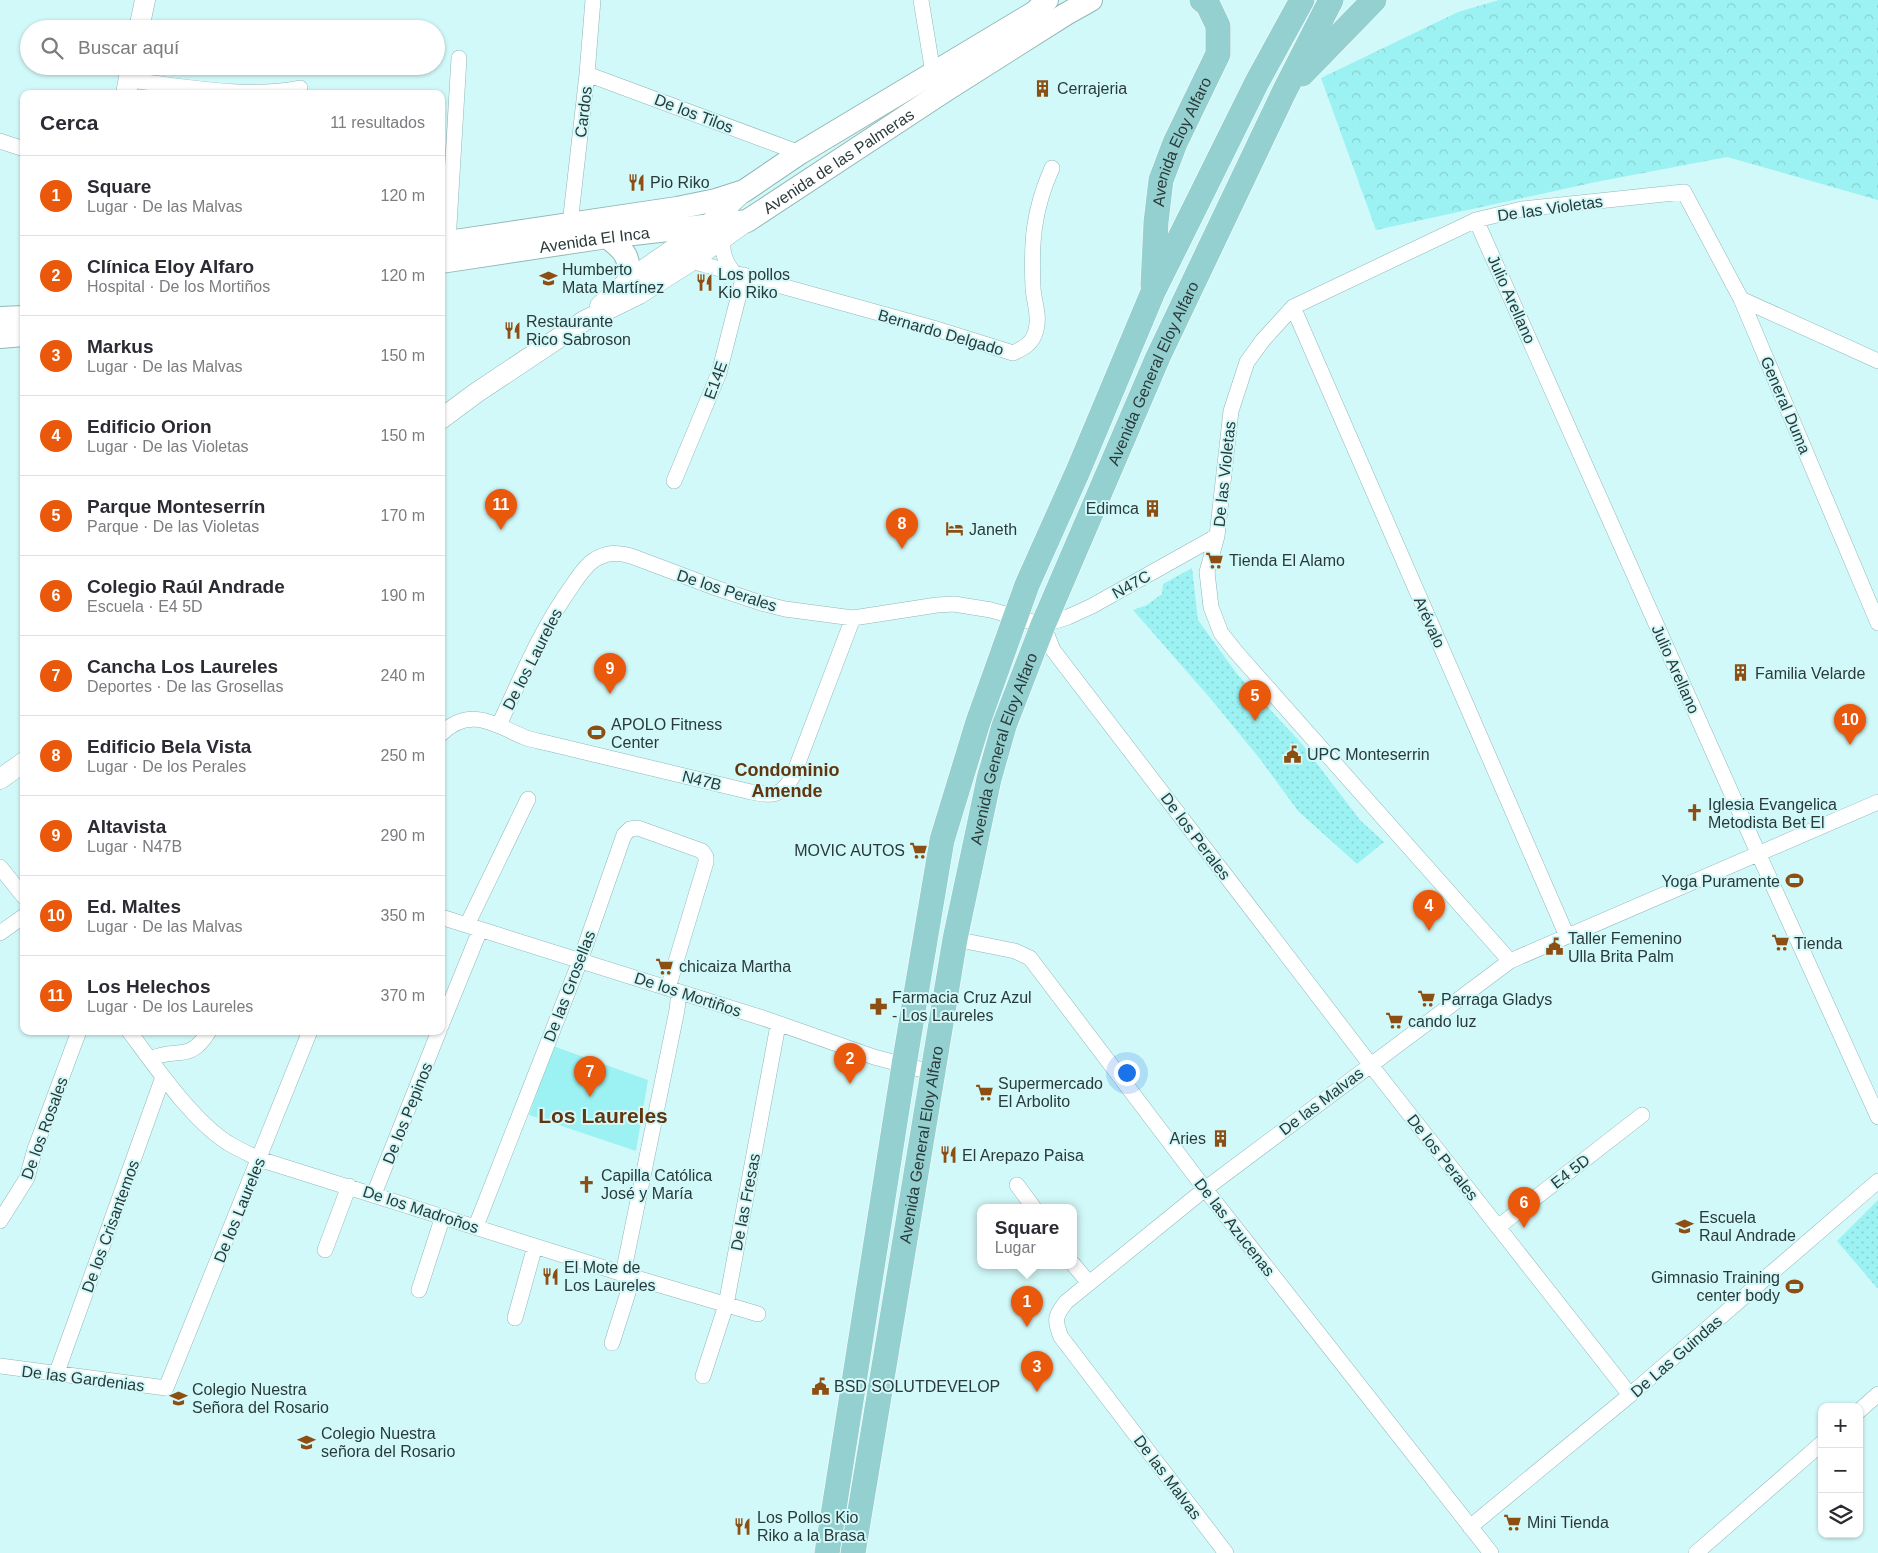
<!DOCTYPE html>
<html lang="es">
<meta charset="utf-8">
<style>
:root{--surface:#fff;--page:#f2f2f3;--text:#2b2b33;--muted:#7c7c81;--line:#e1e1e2;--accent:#ea580c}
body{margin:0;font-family:Arial,sans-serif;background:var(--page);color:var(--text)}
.controls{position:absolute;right:15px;bottom:15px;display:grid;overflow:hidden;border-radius:10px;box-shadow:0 1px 4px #0004}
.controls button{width:45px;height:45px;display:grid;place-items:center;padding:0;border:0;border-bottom:1px solid var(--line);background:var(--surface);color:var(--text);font:25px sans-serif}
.you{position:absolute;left:1126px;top:1072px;width:18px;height:18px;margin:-12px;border:4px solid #fff;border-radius:50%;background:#1a73e8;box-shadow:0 0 0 8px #1a73e833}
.badge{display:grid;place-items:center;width:32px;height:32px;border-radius:50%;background:var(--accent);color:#fff;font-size:16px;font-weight:700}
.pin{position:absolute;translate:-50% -41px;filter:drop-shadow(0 1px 2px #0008)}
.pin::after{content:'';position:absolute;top:26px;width:18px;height:15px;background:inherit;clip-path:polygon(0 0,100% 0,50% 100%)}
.popup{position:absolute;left:977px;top:1204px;width:100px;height:65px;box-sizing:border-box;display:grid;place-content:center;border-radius:10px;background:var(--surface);filter:drop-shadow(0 1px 4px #0005);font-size:16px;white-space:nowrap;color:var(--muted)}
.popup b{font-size:19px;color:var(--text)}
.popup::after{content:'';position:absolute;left:50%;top:100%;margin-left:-10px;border:10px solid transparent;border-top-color:var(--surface)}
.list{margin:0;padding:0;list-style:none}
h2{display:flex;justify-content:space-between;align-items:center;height:65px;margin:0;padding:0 20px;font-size:21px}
h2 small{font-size:16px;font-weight:400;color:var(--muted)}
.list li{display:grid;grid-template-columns:32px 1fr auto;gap:15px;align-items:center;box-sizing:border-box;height:80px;padding:0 20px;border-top:1px solid var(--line)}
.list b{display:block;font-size:19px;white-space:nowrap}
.list p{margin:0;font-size:16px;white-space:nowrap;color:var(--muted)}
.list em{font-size:16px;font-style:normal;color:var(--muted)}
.icon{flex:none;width:28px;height:28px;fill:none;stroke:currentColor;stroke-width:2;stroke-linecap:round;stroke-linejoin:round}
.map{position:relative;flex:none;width:1878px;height:1553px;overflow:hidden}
.search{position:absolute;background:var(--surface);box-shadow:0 1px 4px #0004;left:20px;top:20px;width:425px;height:55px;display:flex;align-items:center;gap:12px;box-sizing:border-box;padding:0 18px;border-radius:28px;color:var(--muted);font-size:19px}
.panel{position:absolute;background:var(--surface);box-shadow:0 1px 4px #0004;left:20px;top:90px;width:425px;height:945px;border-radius:10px}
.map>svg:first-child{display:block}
</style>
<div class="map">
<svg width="1878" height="1553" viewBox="0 0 1878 1553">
<defs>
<pattern id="green-dots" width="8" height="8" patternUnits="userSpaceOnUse" patternTransform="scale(1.25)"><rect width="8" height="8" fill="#9cf2f2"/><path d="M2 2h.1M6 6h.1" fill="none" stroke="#87d0d0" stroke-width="1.8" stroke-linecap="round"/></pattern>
<pattern id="forest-crowns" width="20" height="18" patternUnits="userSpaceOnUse" patternTransform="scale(1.25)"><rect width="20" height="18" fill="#9cf2f2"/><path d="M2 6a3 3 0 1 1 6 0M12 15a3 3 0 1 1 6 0" fill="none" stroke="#87d0d0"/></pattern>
</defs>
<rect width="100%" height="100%" fill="#d2f9f9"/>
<!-- green -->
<path fill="url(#green-dots)" d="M1192 568 1198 620 1237 674 1302 744 1360 820 1384 842 1357 864 1298 811 1260 759 1210 698 1133 610 1147 605 1162 594 1163 584Z
M1878 1200V1287L1877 1288 1837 1241Z"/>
<!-- forest -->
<path fill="url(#forest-crowns)" d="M1499 0H1878V200L1727 157 1596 182 1376 230 1321 78 1458 12Z"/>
<!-- pitch -->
<path fill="#9cf2f2" d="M553 1046 648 1080 636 1151 529 1115Z"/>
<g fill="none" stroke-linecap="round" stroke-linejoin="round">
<defs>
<path id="minor" d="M921 0 933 73
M587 74 800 153
M128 80C184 86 244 99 300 88
M0 141 24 149
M1476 220 1759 855 1878 1117
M570 224 587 74 593 0
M723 239C722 253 725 262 734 273
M448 242 459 58
M691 261 933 328 1013 353C1024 348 1033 343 1036 330 1040 315 1034 303 1033 288 1031 242 1033 211 1052 168
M1741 299 1878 361
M1293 307 1567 936
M674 481 719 373 744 275
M1043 625 1053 650 1370 1064 1630 1395
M1043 625 1068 617 1092 606 1217 536
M499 725C521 678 541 629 572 586 578 577 585 566 594 560 607 552 618 552 631 556L716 588 761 603 785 609 853 618 937 605 954 604 991 610 1043 625
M441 734C469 706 494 724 524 737 531 740 539 741 547 743L751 792C773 796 781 797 793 776L853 618
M0 867 24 897
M441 917 763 1018 874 1057 934 1073
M467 925 528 799
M0 933 24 916
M955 939 1015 951 1030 958 1205 1189 1491 1553
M1510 961 1236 652 1221 633 1211 607 1207 572 1217 536 1231 411 1247 362 1263 340 1293 307 1476 220 1522 209 1684 192 1741 299 1878 623
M441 1026 480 930
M129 1031C155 1066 192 1120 228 1143 238 1149 249 1154 259 1159L633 1277 758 1314
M150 1059C177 1046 189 1064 209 1031
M1017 1185 1034 1208
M374 1194 439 1031
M0 1221 27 1178 35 1149 79 1031
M476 1226 580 961 624 835 630 829 638 828 702 851 706 857V862L668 988
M1498 1227 1642 1115
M325 1250 349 1186
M1073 1264 1089 1283
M623 1274 677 1010 679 992
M419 1290 443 1216
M515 1318 535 1246
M612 1343 633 1277
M0 1366 166 1388 310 1031
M56 1375 163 1077
M703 1376 726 1305 778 1025
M1859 1411 1878 1394
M1470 1527 1630 1395 1878 1181
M1226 1553 1061 1337C1054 1320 1055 1316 1066 1302L1205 1189 1510 961 1878 802
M1696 1553 1822 1443"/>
<path id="tertiary" d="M139 29 145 0
M126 94 131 66
M600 306 629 280 708 225 744 191
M441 419 476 393 584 321 639 294 691 261 747 221
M0 779 24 762"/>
<g id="secondary">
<path d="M607 237C625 251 630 256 629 280"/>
<path d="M441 243 677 208 716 200 744 191 800 153 1035 12 1047 0"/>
<path id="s1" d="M441 262 607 237 747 221 946 90 1066 14 1091 0"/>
<path d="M0 318 24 317"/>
<path d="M0 337 24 335"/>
</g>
<g id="primary">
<path d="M1302 74 1374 0"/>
<path id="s2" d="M1153 285 1156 222 1161 180 1175 143 1218 54V26L1208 5 1202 0"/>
<path d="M827 1553 904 1065 942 840 978 722 1027 585 1078 471 1153 292 1257 82 1302 0"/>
<path id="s3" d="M853 1553 955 939 989 779 1004 726 1043 625 1158 357 1284 92 1331 0"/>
</g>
</defs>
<!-- minor casing -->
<use href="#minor" stroke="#92b7b7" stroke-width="16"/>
<!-- tertiary casing -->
<use href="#tertiary" stroke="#92b7b7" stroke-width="21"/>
<!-- secondary casing -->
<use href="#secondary" stroke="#92b7b7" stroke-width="24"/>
<!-- primary casing -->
<use href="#primary" stroke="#fff" stroke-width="26"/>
<!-- minor -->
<use href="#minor" stroke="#fff" stroke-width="15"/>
<!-- tertiary -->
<use href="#tertiary" stroke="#fff" stroke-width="20"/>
<!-- secondary -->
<use href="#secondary" stroke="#fff" stroke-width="22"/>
<!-- primary -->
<use href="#primary" stroke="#95d0d1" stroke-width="25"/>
</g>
<!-- icons -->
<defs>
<symbol id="building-bare" viewBox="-9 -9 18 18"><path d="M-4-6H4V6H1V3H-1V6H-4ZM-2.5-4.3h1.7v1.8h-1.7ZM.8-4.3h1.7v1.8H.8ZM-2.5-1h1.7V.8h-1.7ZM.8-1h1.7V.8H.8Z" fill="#8d4e14" stroke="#d2f9f9" stroke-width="2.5" paint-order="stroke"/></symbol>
<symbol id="restaurant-bare" viewBox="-9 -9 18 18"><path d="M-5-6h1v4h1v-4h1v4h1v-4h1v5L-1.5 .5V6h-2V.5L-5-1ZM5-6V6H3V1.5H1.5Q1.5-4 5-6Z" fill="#8d4e14" stroke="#d2f9f9" stroke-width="2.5" paint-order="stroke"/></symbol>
<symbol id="school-bare" viewBox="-9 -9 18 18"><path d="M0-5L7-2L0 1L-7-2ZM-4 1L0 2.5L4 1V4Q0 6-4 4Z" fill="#8d4e14" stroke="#d2f9f9" stroke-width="2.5" paint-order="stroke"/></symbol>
<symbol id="hotel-bare" viewBox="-9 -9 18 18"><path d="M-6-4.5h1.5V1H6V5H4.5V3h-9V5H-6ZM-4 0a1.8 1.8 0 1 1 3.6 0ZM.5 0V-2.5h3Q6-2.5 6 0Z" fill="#8d4e14" stroke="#d2f9f9" stroke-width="2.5" paint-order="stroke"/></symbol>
<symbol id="supermarket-bare" viewBox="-9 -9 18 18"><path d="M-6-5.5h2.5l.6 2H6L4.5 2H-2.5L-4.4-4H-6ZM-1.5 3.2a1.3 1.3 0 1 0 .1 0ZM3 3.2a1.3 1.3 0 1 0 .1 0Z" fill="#8d4e14" stroke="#d2f9f9" stroke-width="2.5" paint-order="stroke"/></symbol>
<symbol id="stadium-bare" viewBox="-9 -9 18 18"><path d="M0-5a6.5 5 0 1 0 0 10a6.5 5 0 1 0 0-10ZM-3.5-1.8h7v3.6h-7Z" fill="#8d4e14" stroke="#d2f9f9" stroke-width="2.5" paint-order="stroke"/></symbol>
<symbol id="civic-bare" viewBox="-9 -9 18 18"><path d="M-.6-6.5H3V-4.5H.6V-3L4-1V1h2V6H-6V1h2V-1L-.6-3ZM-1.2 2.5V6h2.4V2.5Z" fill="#8d4e14" stroke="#d2f9f9" stroke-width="2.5" paint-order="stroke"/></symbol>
<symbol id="church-bare" viewBox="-9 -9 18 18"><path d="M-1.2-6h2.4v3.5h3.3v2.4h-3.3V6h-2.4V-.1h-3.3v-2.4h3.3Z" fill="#8d4e14" stroke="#d2f9f9" stroke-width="2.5" paint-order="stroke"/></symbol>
<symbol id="pharmacy-bare" viewBox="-9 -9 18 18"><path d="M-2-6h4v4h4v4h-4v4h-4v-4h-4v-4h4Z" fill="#8d4e14" stroke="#d2f9f9" stroke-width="2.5" paint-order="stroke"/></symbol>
<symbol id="university-bare" viewBox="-9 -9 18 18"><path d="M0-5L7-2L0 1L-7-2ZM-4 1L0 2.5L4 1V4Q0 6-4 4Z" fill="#8d4e14" stroke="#d2f9f9" stroke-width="2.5" paint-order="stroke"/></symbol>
</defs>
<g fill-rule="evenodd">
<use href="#building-bare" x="1030" y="76" width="25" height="25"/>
<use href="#restaurant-bare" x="624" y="170" width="25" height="25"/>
<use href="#school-bare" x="536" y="266" width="25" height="25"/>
<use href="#restaurant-bare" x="692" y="270" width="25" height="25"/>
<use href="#restaurant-bare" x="500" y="318" width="25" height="25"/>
<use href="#building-bare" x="1140" y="496" width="25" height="25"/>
<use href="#hotel-bare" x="942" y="516" width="25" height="25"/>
<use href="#supermarket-bare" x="1202" y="548" width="25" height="25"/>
<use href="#building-bare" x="1728" y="660" width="25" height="25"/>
<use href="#stadium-bare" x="584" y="720" width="25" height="25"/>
<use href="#civic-bare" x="1280" y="742" width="25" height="25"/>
<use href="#church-bare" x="1682" y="800" width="25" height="25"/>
<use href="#supermarket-bare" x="906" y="838" width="25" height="25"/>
<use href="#stadium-bare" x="1782" y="868" width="25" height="25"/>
<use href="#supermarket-bare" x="1768" y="930" width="25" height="25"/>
<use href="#civic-bare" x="1542" y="934" width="25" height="25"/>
<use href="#supermarket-bare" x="652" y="954" width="25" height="25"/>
<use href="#supermarket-bare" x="1414" y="986" width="25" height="25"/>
<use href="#pharmacy-bare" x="866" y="994" width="25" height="25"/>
<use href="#supermarket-bare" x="1382" y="1008" width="25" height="25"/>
<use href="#supermarket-bare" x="972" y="1080" width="25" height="25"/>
<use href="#building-bare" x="1208" y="1126" width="25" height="25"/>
<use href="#restaurant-bare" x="936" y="1142" width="25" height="25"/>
<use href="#church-bare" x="574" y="1172" width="25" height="25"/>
<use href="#university-bare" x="1672" y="1214" width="25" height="25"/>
<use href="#restaurant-bare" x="538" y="1264" width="25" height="25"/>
<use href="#stadium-bare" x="1782" y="1274" width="25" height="25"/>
<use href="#civic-bare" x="808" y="1374" width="25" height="25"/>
<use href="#school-bare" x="166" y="1386" width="25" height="25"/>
<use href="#university-bare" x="294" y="1430" width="25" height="25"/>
<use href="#supermarket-bare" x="1500" y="1510" width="25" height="25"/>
<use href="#restaurant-bare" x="730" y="1514" width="25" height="25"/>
</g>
<g text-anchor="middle" stroke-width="4" stroke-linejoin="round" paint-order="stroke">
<!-- poi labels -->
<g font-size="16" fill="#2a3a3a" stroke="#d2f9f9" text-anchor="start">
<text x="1057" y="94">Cerrajeria</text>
<text x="650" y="188">Pio Riko</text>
<text x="562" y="275">Humberto<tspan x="562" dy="18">Mata Martínez</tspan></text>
<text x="718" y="280">Los pollos<tspan x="718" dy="18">Kio Riko</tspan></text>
<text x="526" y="327">Restaurante<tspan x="526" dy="18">Rico Sabroson</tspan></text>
<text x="1139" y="514" text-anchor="end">Edimca</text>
<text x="969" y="535">Janeth</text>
<text x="1229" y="566">Tienda El Alamo</text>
<text x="1755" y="679">Familia Velarde</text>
<text x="611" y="730">APOLO Fitness<tspan x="611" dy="18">Center</tspan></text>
<text x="1307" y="760">UPC Monteserrin</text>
<text x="1708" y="810">Iglesia Evangelica<tspan x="1708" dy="18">Metodista Bet El</tspan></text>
<text x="905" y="856" text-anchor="end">MOVIC AUTOS</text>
<text x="1780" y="887" text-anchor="end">Yoga Puramente</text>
<text x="1568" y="944">Taller Femenino<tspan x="1568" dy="18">Ulla Brita Palm</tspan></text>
<text x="1794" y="949">Tienda</text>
<text x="679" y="972">chicaiza Martha</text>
<text x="892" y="1003">Farmacia Cruz Azul<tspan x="892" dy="18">- Los Laureles</tspan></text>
<text x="1441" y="1005">Parraga Gladys</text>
<text x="1408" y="1027">cando luz</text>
<text x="998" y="1089">Supermercado<tspan x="998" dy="18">El Arbolito</tspan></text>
<text x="1206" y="1144" text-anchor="end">Aries</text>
<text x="962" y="1161">El Arepazo Paisa</text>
<text x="601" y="1181">Capilla Católica<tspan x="601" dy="18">José y María</tspan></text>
<text x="1699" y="1223">Escuela<tspan x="1699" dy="18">Raul Andrade</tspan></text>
<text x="564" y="1273">El Mote de<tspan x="564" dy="18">Los Laureles</tspan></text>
<text x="1780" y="1283" text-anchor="end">Gimnasio Training<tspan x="1780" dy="18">center body</tspan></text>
<text x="834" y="1392">BSD SOLUTDEVELOP</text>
<text x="192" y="1395">Colegio Nuestra<tspan x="192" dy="18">Señora del Rosario</tspan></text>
<text x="321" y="1439">Colegio Nuestra<tspan x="321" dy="18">señora del Rosario</tspan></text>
<text x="757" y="1523">Los Pollos Kio<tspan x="757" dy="18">Riko a la Brasa</tspan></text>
<text x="1527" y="1528">Mini Tienda</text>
</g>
<!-- street labels -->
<g font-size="16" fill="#2a3a3a" stroke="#d2f9f9">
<text transform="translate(583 112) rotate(-83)" y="6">Cardos</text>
<text transform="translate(694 113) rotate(21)" y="6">De los Tilos</text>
<text dy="6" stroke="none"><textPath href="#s2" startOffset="148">Avenida Eloy Alfaro</textPath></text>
<text dy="6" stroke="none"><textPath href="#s1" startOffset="418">Avenida de las Palmeras</textPath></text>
<text transform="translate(1550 208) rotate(-8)" y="6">De las Violetas</text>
<text dy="6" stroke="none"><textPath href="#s1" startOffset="155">Avenida El Inca</textPath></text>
<text transform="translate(1512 299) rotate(66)" y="6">Julio Arellano</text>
<text transform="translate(941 332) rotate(16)" y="6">Bernardo Delgado</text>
<text dy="6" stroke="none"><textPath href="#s3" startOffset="1224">Avenida General Eloy Alfaro</textPath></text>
<text transform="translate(715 380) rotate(-70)" y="6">E14E</text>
<text transform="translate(1786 405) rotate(67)" y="6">General Duma</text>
<text transform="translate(1224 474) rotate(-84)" y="6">De las Violetas</text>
<text transform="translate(1131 584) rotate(-29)" y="6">N47C</text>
<text transform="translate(727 590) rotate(18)" y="6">De los Perales</text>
<text transform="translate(1430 622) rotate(66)" y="6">Arévalo</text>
<text transform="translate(532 659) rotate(-63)" y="6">De los Laureles</text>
<text transform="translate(1676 669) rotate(66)" y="6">Julio Arellano</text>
<text dy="6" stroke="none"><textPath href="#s3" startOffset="819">Avenida General Eloy Alfaro</textPath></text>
<text transform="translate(702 780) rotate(14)" y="6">N47B</text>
<text transform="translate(1196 836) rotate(53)" y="6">De los Perales</text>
<text transform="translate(569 986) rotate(-69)" y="6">De las Grosellas</text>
<text transform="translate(688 994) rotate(18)" y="6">De los Mortiños</text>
<text transform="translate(1321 1101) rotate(-37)" y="6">De las Malvas</text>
<text transform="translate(407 1113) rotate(-68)" y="6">De los Pepinos</text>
<text transform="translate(44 1128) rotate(-70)" y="6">De los Rosales</text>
<text dy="6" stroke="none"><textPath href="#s3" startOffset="414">Avenida General Eloy Alfaro</textPath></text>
<text transform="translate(1443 1157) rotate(52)" y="6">De los Perales</text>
<text transform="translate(1570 1171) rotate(-38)" y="6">E4 5D</text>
<text transform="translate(745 1202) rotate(-79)" y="6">De las Fresas</text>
<text transform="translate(421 1209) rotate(18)" y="6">De los Madroños</text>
<text transform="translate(239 1210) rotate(-68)" y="6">De los Laureles</text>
<text transform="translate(110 1226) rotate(-70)" y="6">De los Crisantemos</text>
<text transform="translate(1235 1227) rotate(52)" y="6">De las Azucenas</text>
<text transform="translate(1676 1356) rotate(-41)" y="6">De Las Guindas</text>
<text transform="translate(83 1378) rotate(7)" y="6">De las Gardenias</text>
<text transform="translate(1168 1477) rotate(53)" y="6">De las Malvas</text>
</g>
<!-- neighbourhood labels -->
<g font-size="18" font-weight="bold" fill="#61360f" stroke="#d2f9f9">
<text x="787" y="776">Condominio<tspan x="787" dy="21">Amende</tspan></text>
</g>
<!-- district labels -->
<g font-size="21" font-weight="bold" fill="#61360f" stroke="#d2f9f9">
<text x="603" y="1123">Los Laureles</text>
</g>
</g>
</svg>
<div class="controls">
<button>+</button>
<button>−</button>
<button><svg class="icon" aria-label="layers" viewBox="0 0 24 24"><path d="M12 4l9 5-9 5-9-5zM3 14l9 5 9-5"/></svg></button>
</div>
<div class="you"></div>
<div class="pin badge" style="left:1027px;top:1327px">1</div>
<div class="popup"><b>Square</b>Lugar</div>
<div class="pin badge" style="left:850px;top:1084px">2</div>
<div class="pin badge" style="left:1037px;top:1392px">3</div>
<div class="pin badge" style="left:1429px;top:931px">4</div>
<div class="pin badge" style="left:1255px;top:721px">5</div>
<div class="pin badge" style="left:1524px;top:1228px">6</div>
<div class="pin badge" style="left:590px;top:1097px">7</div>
<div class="pin badge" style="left:902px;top:549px">8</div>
<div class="pin badge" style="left:610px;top:694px">9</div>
<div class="pin badge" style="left:1850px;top:745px">10</div>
<div class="pin badge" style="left:501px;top:530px">11</div>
<div class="search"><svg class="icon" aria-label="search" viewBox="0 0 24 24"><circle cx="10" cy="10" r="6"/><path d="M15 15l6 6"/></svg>Buscar aquí</div>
<section class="panel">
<h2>Cerca<small>11 resultados</small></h2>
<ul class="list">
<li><span class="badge">1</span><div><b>Square</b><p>Lugar · De las Malvas</p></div><em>120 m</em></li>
<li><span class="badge">2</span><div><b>Clínica Eloy Alfaro</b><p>Hospital · De los Mortiños</p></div><em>120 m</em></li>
<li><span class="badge">3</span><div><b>Markus</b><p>Lugar · De las Malvas</p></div><em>150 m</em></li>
<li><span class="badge">4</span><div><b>Edificio Orion</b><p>Lugar · De las Violetas</p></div><em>150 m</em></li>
<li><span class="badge">5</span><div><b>Parque Monteserrín</b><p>Parque · De las Violetas</p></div><em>170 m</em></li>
<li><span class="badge">6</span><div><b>Colegio Raúl Andrade</b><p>Escuela · E4 5D</p></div><em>190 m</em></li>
<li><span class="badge">7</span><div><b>Cancha Los Laureles</b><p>Deportes · De las Grosellas</p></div><em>240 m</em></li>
<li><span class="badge">8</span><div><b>Edificio Bela Vista</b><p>Lugar · De los Perales</p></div><em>250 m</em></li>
<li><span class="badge">9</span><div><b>Altavista</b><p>Lugar · N47B</p></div><em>290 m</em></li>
<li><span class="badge">10</span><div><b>Ed. Maltes</b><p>Lugar · De las Malvas</p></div><em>350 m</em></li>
<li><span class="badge">11</span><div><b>Los Helechos</b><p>Lugar · De los Laureles</p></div><em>370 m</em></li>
</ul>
</section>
</div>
